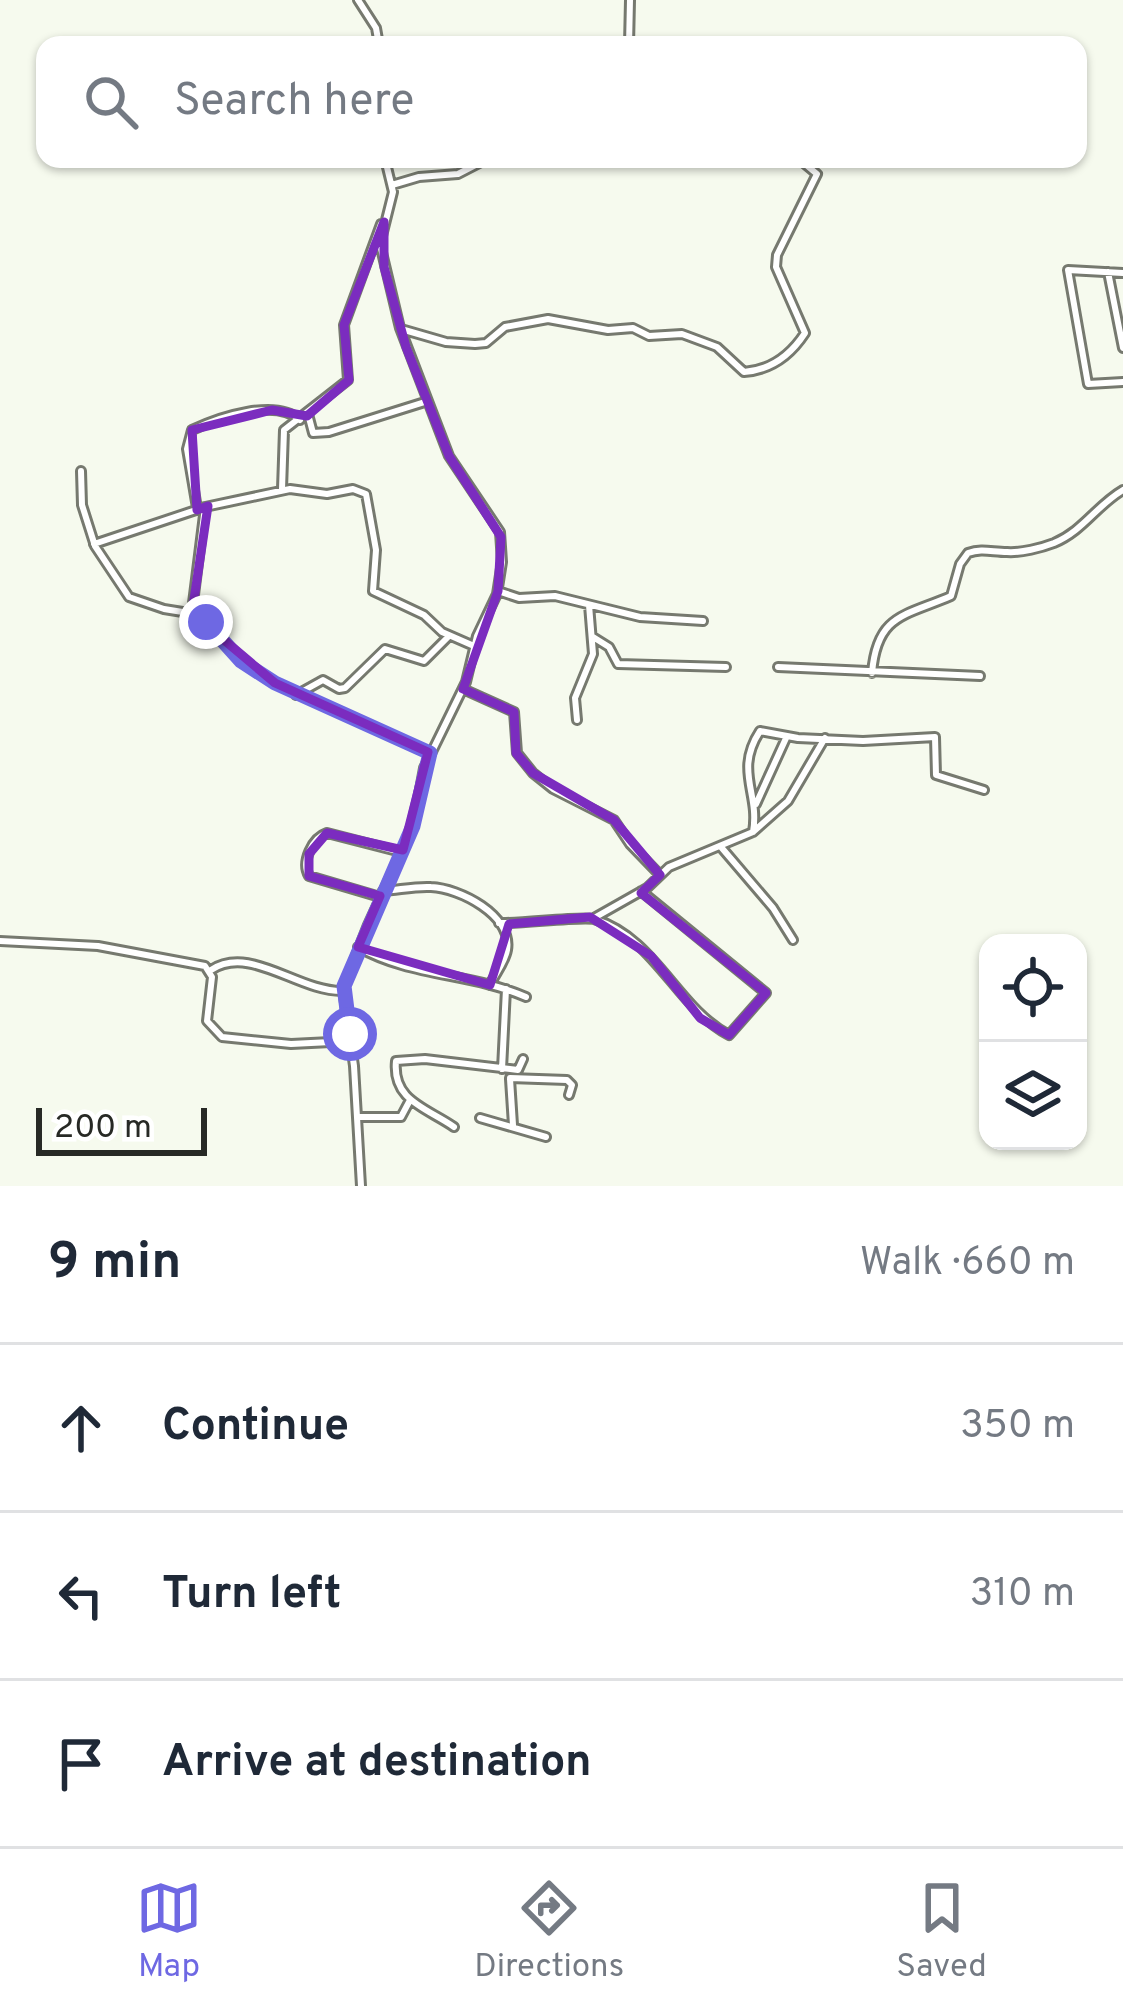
<!DOCTYPE html>
<meta charset="utf-8">
<style>
:root{--surface:#fff;--page:#f6f6f7;--text:#1f2937;--muted:#747a83;--line:#e0e1e3;--accent:#6e68e3}
body{margin:0;font-family:Overpass,sans-serif;background:var(--page);color:var(--text)}
.controls{position:absolute;right:36px;bottom:36px;display:grid;overflow:hidden;border-radius:24px;box-shadow:0 3px 9px #0004}
.controls button{width:108px;height:108px;display:grid;place-items:center;padding:0;border:0;border-bottom:3px solid var(--line);background:var(--surface);color:var(--text);font:60px sans-serif}
.scale{position:absolute;left:36px;bottom:30px;width:171px;box-sizing:border-box;padding-left:12px;border:6px solid #272925;border-top:0;font-size:33px;line-height:42px;white-space:nowrap;color:#272925;-webkit-text-stroke:9px #fff;paint-order:stroke}
.stop{position:absolute;width:36px;height:36px;margin:-27px;border:9px solid #6e68e3;border-radius:50%;background:#fff}
.stop.end{background:#6e68e3;border-color:#fff;box-shadow:0 3px 12px #0008}
.list{margin:0;padding:0;list-style:none}
h2{display:flex;justify-content:space-between;align-items:center;height:156px;margin:0;padding:0 48px;font-size:51px}
h2 small{font-size:39px;font-weight:400;color:var(--muted)}
.list li{display:grid;grid-template-columns:78px 1fr auto;gap:36px;align-items:center;box-sizing:border-box;height:168px;padding:0 48px;border-top:3px solid var(--line)}
.list b{display:block;font-size:45px;white-space:nowrap}
.list em{font-size:39px;font-style:normal;color:var(--muted)}
.icon{flex:none;width:66px;height:66px;fill:none;stroke:currentColor;stroke-width:2;stroke-linecap:round;stroke-linejoin:round}
.map{position:relative;flex:none;width:1123px;height:1186px;overflow:hidden}
.search{position:absolute;background:var(--surface);box-shadow:0 3px 9px #0004;left:36px;right:36px;top:36px;height:132px;display:flex;align-items:center;gap:30px;box-sizing:border-box;padding:0 42px;border-radius:24px;color:var(--muted);font-size:45px}
.sheet{height:660px;background:var(--surface)}
nav{display:flex;justify-content:space-around;align-items:center;box-sizing:border-box;height:168px;border-top:3px solid var(--line);background:var(--surface);font-size:33px;color:var(--muted)}
nav a{display:grid;justify-items:center;gap:6px}
nav .on{color:var(--accent)}
.map>svg:first-child{display:block}
</style>
<div class="map">
<svg width="1123" height="1186" viewBox="0 0 1123 1186">
<rect width="100%" height="100%" fill="#f6faee"/>
<g fill="none" stroke-linecap="round" stroke-linejoin="round">
<defs>
<path id="minor" d="M358 0 376 28 379 45
M629 45 630 0
M392 185 419 177 458 174 487 159
M1108 272 1123 348
M1123 273 1068 270 1088 384 1123 382
M401 329 446 342 475 344 486 343 505 327 548 319 608 330 633 328 649 336 682 334 717 347 744 372C771 370 790 356 805 333L776 267 777 255 817 174 799 159
M308 414 313 433 329 432 428 401
M81 471 82 505 95 546 129 597 164 609 195 614 241 661 275 683 430 753
M282 489 284 430 348 380 344 325 381 224
M197 508 187 449 192 430C219 417 276 398 300 420
M94 544 205 507 290 489 327 494 353 489 366 494 376 550 373 591 424 615 442 632 474 646
M498 591 519 598 555 596 640 617 703 621
M192 611 205 507
M593 637 609 647 618 664 726 667
M778 667 980 676
M872 673C877 614 905 616 951 596L960 564 968 553C982 548 992 552 1007 552 1021 553 1041 548 1054 543 1083 531 1097 505 1123 490
M463 689 514 712 517 753 533 773 553 789 614 820 630 844 660 875
M296 695 323 680 339 689 345 688 385 649 424 661 449 636
M577 720 575 698 593 654 589 605
M756 804 787 736
M753 832C760 793 734 771 760 731L798 738 863 741 935 737 936 775 984 790
M721 847 773 908 793 940
M383 891C399 890 415 886 431 887 459 888 513 915 507 950 505 962 495 974 490 985
M380 897 309 876C301 862 312 838 327 833L401 852
M594 918 647 888 669 867 753 832 788 801 825 738
M499 923C519 924 581 916 594 919 656 938 676 1007 729 1035L766 993 641 891
M0 941 98 946 205 966 212 977 207 1021 222 1037 291 1044 351 1041
M358 947C410 977 472 973 526 997
M211 970C250 944 298 992 343 991
M502 1069 506 989
M510 1078 567 1080 572 1085 569 1095
M510 1079 513 1125
M358 1117H401L409 1102
M480 1118 546 1137
M454 1127C427 1108 392 1101 396 1061L425 1059 518 1070 523 1059
M361 1186 354 1066 343 989 368 925 413 827 424 768 466 682 477 636 497 594 502 562 500 532 449 456 400 328 380 244 393 192 385 159"/>
</defs>
<!-- minor casing -->
<use href="#minor" stroke="#76796f" stroke-width="12"/>
<!-- minor -->
<use href="#minor" stroke="#fff" stroke-width="6"/>
</g>
<g fill="none" stroke-linecap="round" stroke-linejoin="round">
<!-- route -->
<path stroke="#6e68e3" stroke-width="15" d="M206 622 241 661 275 683 430 753 413 826 344 986 350 1034"/>
</g>
<!-- marked area -->
<path fill="none" stroke="#7b2cbf" stroke-width="9" stroke-linejoin="round" d="M384 222V267L406 347 449 456 501 537 498 591 463 689 514 712 516 753 533 773 614 820 660 875 641 893 766 993 729 1035 700 1018 651 956 590 917 509 924 490 985 358 947 380 896 309 876V854L327 833 403 850 428 752 275 683 192 613 208 506 197 510 192 430 272 410 307 416 349 380 344 325Z"/>
</svg>
<div class="controls">
<button><svg class="icon" aria-label="locate" viewBox="0 0 24 24"><circle cx="12" cy="12" r="6"/><path d="M12 2v4M12 18v4M2 12h4M18 12h4"/></svg></button>
<button><svg class="icon" aria-label="layers" viewBox="0 0 24 24"><path d="M12 4l9 5-9 5-9-5zM3 14l9 5 9-5"/></svg></button>
</div>
<div class="scale">200 m</div>
<div class="stop" style="left:350px;top:1034px"></div>
<div class="stop end" style="left:206px;top:622px"></div>
<div class="search"><svg class="icon" aria-label="search" viewBox="0 0 24 24"><circle cx="10" cy="10" r="6"/><path d="M15 15l6 6"/></svg>Search here</div>
</div>
<section class="sheet">
<h2>9 min<small>Walk · 660 m</small></h2>
<ul class="list">
<li><svg class="icon" aria-label="ahead" viewBox="0 0 24 24"><path d="M12 20V5M6 11l6-6 6 6"/></svg><div><b>Continue</b></div><em>350 m</em></li>
<li><svg class="icon" aria-label="left" viewBox="0 0 24 24"><path d="M17 20v-9H6M10 6l-5 5 5 5"/></svg><div><b>Turn left</b></div><em>310 m</em></li>
<li><svg class="icon" aria-label="arrive" viewBox="0 0 24 24"><path d="M6 21V4h12l-3 4 3 4H6"/></svg><div><b>Arrive at destination</b></div></li>
</ul>
</section>
<nav>
<a class="on"><svg class="icon" aria-label="map" viewBox="0 0 24 24"><path d="M3 6l6-2 6 2 6-2v14l-6 2-6-2-6 2zM9 4v14M15 6v14"/></svg>Map</a>
<a><svg class="icon" aria-label="directions" viewBox="0 0 24 24"><path d="M12 3l9 9-9 9-9-9zM9 14v-3h6M13 9l2 2-2 2"/></svg>Directions</a>
<a><svg class="icon" aria-label="saved" viewBox="0 0 24 24"><path d="M7 4h10v16l-5-4-5 4z"/></svg>Saved</a>
</nav>
